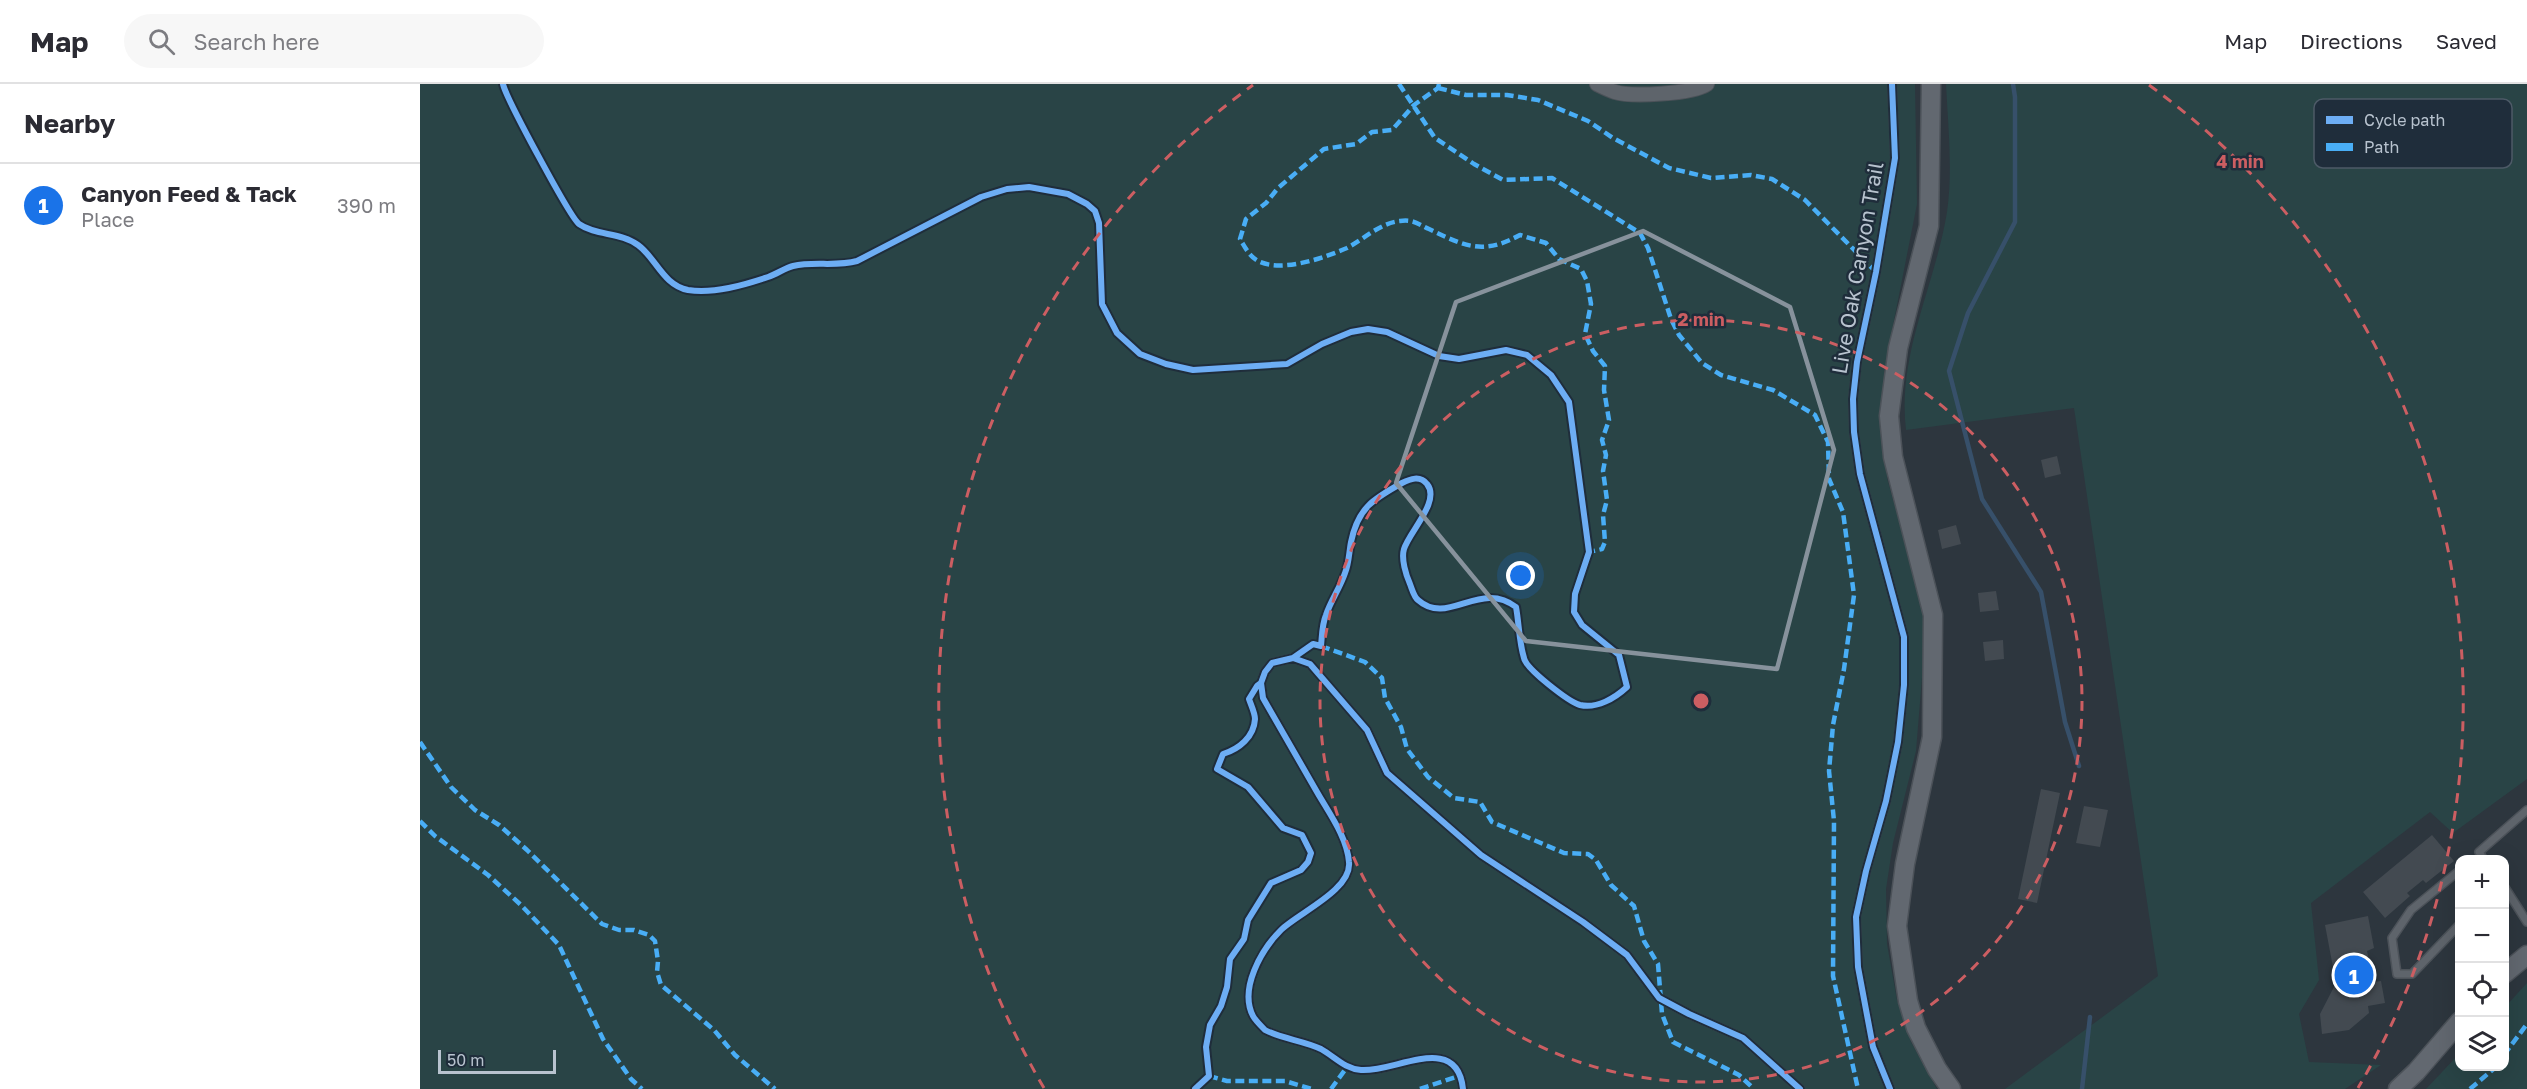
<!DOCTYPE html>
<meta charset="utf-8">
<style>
:root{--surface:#fff;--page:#f7f7f7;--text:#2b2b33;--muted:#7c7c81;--line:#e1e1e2;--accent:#1a73e8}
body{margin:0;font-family:"Golos Text",sans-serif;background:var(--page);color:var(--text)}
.controls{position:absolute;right:18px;bottom:18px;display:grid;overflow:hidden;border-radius:12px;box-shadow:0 6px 24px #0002}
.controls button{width:54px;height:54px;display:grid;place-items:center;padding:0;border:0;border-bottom:2px solid var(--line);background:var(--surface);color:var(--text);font:30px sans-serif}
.scale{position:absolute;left:18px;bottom:15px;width:118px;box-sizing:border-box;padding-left:6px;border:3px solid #b8c3cf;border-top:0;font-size:16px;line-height:21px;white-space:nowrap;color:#b8c3cf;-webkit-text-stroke:4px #1f2d3b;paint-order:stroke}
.you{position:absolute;left:1101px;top:492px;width:21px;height:21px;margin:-15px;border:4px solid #fff;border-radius:50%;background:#1a73e8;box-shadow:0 0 0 9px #1a73e833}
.badge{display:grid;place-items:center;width:39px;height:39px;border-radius:50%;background:var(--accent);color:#fff;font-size:20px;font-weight:700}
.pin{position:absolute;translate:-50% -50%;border:3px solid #fff;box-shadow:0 2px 6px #0006}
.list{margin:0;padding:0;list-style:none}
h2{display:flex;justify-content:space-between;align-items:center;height:78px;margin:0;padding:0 24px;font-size:26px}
h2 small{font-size:20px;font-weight:400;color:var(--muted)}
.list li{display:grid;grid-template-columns:39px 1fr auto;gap:18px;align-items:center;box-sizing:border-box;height:84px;padding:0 24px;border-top:2px solid var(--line)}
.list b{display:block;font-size:22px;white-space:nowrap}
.list p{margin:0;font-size:20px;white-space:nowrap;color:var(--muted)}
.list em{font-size:20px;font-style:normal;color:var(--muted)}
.icon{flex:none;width:33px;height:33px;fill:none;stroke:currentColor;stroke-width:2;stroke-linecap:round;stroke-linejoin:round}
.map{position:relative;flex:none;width:2107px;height:1005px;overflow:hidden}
header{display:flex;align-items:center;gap:36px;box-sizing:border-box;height:84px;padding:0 30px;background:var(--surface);border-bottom:2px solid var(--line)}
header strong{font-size:28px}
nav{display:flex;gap:33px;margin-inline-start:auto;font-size:21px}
.search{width:420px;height:54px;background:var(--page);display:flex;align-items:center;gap:15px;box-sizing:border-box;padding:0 21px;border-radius:33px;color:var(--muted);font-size:22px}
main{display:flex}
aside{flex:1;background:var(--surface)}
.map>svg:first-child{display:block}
</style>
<header>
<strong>Map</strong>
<div class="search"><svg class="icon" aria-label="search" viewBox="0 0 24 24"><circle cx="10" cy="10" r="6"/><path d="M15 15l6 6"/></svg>Search here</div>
<nav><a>Map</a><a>Directions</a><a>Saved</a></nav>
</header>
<main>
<aside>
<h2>Nearby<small></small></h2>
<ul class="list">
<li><span class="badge">1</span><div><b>Canyon Feed &amp; Tack</b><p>Place</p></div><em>390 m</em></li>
</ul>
</aside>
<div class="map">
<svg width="2107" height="1005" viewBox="0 0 2107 1005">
<rect width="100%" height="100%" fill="#2d363e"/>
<!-- green -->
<path fill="#294446" d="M0 0H1495L1497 120 1464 287 1467 394 1503 522 1505 557 1496 667 1473 759 1466 805 1467 860 1477 916 1491 958 1517 1005H0Z
M1526 0H2107V695L2033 749 2010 728 1891 819 1899 896 1879 930 1889 978 1961 981 1925 1005H1585L1738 892 1654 324 1486 346C1477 270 1515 202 1527 128 1533 86 1528 42 1526 0Z
M2107 899V1005H2006L2039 970 2040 982H2084L2085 923Z"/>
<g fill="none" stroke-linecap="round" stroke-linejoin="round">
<!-- stream -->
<path stroke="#37506a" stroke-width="4.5" d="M1593 0 1595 13V138L1548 229 1529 287 1562 415 1621 508 1645 638 1659 682
M1662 1005 1670 933"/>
</g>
<!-- building -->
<path fill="#434a51" d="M1637 372 1641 390 1625 394 1621 376Z
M1536 441 1541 460 1522 465 1518 446Z
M1576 507 1579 526 1560 528 1558 509Z
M1583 556 1584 575 1565 577 1563 558Z
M1621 705 1640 709 1617 819 1598 815Z
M1664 722 1688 726 1680 763 1656 759Z
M2012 751 2034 777 2006 799 2003 796 1987 809 1990 812 1965 834 1943 808Z
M1948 832 1954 864 1947 867 1954 898 1961 897 1965 919 1948 922 1949 929 1929 946 1902 950 1900 930 1916 899 1905 841Z"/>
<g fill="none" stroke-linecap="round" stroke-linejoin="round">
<defs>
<path id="lane" d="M2064 776 2059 768 2107 726
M2040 786 1991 826 1972 854 1977 890H1992L2040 840
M2084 802 2107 838
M1043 1005C1037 947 974 989 941 986 925 985 915 973 901 965 885 957 859 954 845 946 842 943 835 936 833 932 819 905 841 866 861 846 878 829 932 806 929 778 927 753 909 729 897 708 879 677 861 645 843 614L841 599 845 588 852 579 873 574 890 580 947 646 967 689 1061 771 1163 838 1207 871 1239 914 1269 930 1323 954 1380 1005
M1470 1005 1453 963 1438 883 1436 833 1446 787 1466 717 1478 658 1484 601V553L1440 390 1434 348 1433 315 1437 278 1456 188 1475 74 1472 0"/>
<path id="street" d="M1177 0C1183 3 1189 6 1195 8 1211 13 1273 10 1287 0"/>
<path id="secondary" d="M1511 0 1509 142 1478 264 1469 332 1473 373 1513 531 1512 653 1485 780 1477 842 1488 917 1496 944 1517 985 1531 1005
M2084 890 2107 871
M1978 1005 1996 988 2040 937"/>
</defs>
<!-- lane casing -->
<use href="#lane" stroke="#4c5259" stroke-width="10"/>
<!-- street casing -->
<use href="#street" stroke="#4c5259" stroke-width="16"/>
<!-- secondary casing -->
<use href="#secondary" stroke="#4c5259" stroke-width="21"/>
<!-- lane -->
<use href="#lane" stroke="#5e646b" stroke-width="7"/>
<!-- street -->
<use href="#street" stroke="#5e646b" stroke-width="14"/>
<!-- secondary -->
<use href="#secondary" stroke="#626870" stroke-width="18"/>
<!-- quiet -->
<path stroke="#49aef6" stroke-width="4.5" stroke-dasharray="9 4.5" stroke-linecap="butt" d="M979 0 1015 54 1054 80 1083 96 1132 94 1220 149 1228 164 1251 235 1259 251 1282 279 1301 291 1353 306 1395 331 1408 358 1409 395 1423 428 1434 511 1424 585 1413 641 1409 687 1414 737 1413 892 1438 1005
M1019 0 1018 4 994 21 972 46 952 48 936 60 904 65 858 104 846 119 826 135 820 155C825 163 829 172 838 177 861 189 904 174 927 164 944 155 960 139 980 137 993 135 998 140 1009 145 1046 163 1063 171 1100 151L1126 159 1139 175 1161 185 1167 197 1171 220 1165 250 1173 267 1185 282 1184 306 1189 336 1182 356 1186 371 1183 387 1187 416 1183 431 1185 458 1182 465 1169 468
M1018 4 1046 11H1087L1118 16 1168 37 1193 54 1249 84 1291 94 1331 91 1352 95 1385 116 1456 188
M901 562 945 578 962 594 965 614 981 643 987 665 1008 693 1034 714 1060 718 1072 738 1144 769 1168 770 1176 776 1191 801 1214 822 1224 857 1238 880 1242 930 1253 958 1319 991 1334 1005
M0 658 31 703 55 726 79 741 107 766 182 840 199 846H214L229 851 235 857 238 877 237 888 241 901 294 946 315 971 355 1005
M0 737 15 752 68 791 101 821 139 861 183 955 211 995 222 1005
M2084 971 2107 940
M789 992 807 997H865L892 1005
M911 1005 927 983
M1000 1005 1042 991
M2050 1005 2077 982"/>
<defs>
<path id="cycleway" d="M83 0C86 14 150 133 159 140 176 152 201 148 218 161 236 174 243 201 268 206 294 210 324 201 348 193 357 190 365 184 373 182 394 177 416 183 437 177L561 113 587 105 609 103 648 110 667 120 675 127 679 139 682 220 697 249 720 270 746 280 773 286 867 280 902 260 931 248 948 245 967 248 1019 272 1039 275 1086 266 1107 271 1131 291 1149 318 1169 468 1155 510 1154 528 1162 541 1199 571 1207 603C1195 614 1177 625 1160 621 1149 618 1106 585 1104 574 1099 558 1099 539 1096 523 1060 495 1028 543 998 516 994 513 992 505 990 500 986 491 981 475 984 465 989 448 1021 417 1007 400 1000 391 990 395 982 399 953 415 938 424 931 458 929 468 929 480 925 489 920 504 911 516 906 531 902 540 902 552 901 562L893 560 873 574
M775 1005 789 992 786 963 790 941 801 922 807 903 810 875 824 855 828 836 851 799 881 786 888 778 891 769 882 751 863 744 828 703 797 685 803 670C819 665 834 653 835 635 835 629 831 621 829 615L837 602 841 599
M1043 1005C1037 947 974 989 941 986 925 985 915 973 901 965 885 957 859 954 845 946 842 943 835 936 833 932 819 905 841 866 861 846 878 829 932 806 929 778 927 753 909 729 897 708 879 677 861 645 843 614L841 599 845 588 852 579 873 574 890 580 947 646 967 689 1061 771 1163 838 1207 871 1239 914 1269 930 1323 954 1380 1005
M1470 1005 1453 963 1438 883 1436 833 1446 787 1466 717 1478 658 1484 601V553L1440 390 1434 348 1433 315 1437 278 1456 188 1475 74 1472 0"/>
</defs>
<!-- cycleway casing -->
<use href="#cycleway" stroke="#1f2d3b" stroke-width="10"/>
<!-- cycleway -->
<use href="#cycleway" stroke="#6dadf4" stroke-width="6"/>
</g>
<!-- marked area -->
<path fill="none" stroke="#87929c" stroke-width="4.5" stroke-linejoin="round" d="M1223 147 1370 223 1414 366 1357 585 1106 557 976 399 1036 218Z"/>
<!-- distance rings -->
<g fill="none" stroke="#cc5e62" stroke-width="3" stroke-dasharray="10 8">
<circle cx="1281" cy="617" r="381"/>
<path d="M624 1004A762 762 0 0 1 833 1M1729 1A762 762 0 0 1 1938 1004"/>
</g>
<g text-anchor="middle" stroke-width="5" stroke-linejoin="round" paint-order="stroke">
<!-- street labels -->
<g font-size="21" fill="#b8c3cf" stroke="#1f2d3b">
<text transform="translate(1438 184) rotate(-80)" y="7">Live Oak Canyon Trail</text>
</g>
</g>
<!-- legend -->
<rect x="1894" y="15" width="198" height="69" rx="9" fill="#1f2d3b" stroke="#4d5a67" stroke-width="1.5"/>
<rect x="1906" y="32" width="27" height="8" fill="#6dadf4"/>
<rect x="1906" y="59" width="27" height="8" fill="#49aef6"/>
<g font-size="16" fill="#b8c3cf">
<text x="1944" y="42">Cycle path</text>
<text x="1944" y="69">Path</text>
</g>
<circle cx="1281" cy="617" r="9" fill="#cc5e62" stroke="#1f2d3b" stroke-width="3"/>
<g font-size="18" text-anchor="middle" font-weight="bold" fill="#cc5e62" stroke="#1f2d3b" stroke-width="5" stroke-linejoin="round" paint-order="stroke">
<text x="1820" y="84">4 min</text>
<text x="1281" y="242">2 min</text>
</g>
</svg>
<div class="controls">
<button>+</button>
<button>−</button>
<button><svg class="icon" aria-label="locate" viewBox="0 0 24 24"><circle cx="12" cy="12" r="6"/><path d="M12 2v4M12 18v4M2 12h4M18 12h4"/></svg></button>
<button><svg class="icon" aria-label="layers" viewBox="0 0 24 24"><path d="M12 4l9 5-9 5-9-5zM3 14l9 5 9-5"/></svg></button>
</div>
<div class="scale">50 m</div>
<div class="you"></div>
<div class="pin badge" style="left:1934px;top:891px">1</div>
</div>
</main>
